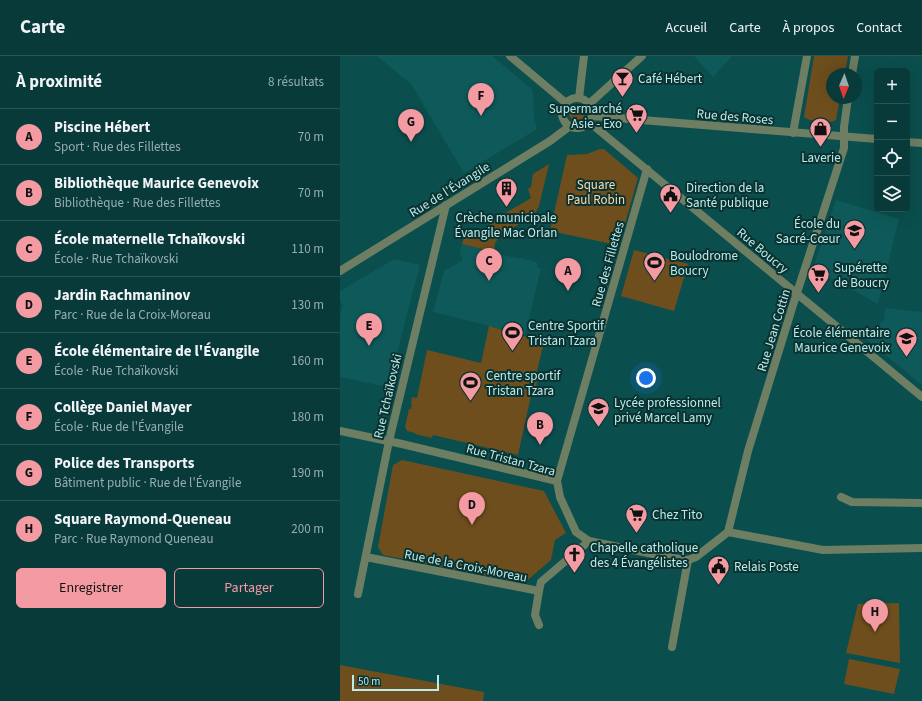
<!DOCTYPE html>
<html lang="fr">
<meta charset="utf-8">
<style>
:root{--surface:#083a3a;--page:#114142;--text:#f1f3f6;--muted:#98adaf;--line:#295454;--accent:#f49aa2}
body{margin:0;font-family:"Source Sans 3",sans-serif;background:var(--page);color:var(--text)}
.controls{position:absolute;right:12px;top:12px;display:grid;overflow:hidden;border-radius:6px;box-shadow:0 4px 16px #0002}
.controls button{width:36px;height:36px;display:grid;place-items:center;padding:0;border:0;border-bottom:1px solid var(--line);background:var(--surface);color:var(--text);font:20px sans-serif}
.compass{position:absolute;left:486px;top:12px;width:36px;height:36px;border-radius:50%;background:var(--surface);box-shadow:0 4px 16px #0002;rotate:182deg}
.scale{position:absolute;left:12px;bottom:10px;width:87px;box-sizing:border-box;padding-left:4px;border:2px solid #baeceb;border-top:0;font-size:11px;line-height:14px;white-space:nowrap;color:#baeceb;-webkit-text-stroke:3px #0b3130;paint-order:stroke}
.you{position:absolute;left:306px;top:322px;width:14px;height:14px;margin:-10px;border:3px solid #fff;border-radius:50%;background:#1a73e8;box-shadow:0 0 0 6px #1a73e833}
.badge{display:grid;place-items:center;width:26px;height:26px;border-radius:50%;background:var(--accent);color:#111;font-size:13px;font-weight:700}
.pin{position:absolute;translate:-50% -33px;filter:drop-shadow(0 1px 2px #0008)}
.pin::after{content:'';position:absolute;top:21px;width:14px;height:12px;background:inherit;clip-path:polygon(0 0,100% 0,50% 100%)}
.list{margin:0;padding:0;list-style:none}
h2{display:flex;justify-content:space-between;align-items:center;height:52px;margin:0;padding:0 16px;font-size:17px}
h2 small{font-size:13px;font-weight:400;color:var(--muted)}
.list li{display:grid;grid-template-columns:26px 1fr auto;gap:12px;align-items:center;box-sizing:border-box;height:56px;padding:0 16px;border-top:1px solid var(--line)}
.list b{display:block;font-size:15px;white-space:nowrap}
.list p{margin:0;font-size:13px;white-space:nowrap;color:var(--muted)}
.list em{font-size:13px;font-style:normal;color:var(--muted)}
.actions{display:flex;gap:8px;padding:12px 16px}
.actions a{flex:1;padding:9px 0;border:1px solid var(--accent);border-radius:6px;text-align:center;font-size:14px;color:var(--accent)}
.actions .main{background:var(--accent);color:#111}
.icon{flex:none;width:22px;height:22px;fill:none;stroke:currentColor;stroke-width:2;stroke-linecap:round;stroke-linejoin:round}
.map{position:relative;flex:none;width:582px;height:645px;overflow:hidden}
header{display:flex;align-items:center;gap:24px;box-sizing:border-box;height:56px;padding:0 20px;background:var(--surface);border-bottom:1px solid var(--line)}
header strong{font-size:19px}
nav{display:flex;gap:22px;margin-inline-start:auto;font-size:14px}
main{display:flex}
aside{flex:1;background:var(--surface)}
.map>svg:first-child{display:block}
</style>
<header>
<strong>Carte</strong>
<nav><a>Accueil</a><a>Carte</a><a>À propos</a><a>Contact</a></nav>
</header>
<main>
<aside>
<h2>À proximité<small>8 résultats</small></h2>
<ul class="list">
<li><span class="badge">A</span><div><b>Piscine Hébert</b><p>Sport · Rue des Fillettes</p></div><em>70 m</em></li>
<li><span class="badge">B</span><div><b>Bibliothèque Maurice Genevoix</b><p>Bibliothèque · Rue des Fillettes</p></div><em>70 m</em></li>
<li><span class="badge">C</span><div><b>École maternelle Tchaïkovski</b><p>École · Rue Tchaïkovski</p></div><em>110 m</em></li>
<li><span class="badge">D</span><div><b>Jardin Rachmaninov</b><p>Parc · Rue de la Croix-Moreau</p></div><em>130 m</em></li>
<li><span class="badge">E</span><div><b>École élémentaire de l'Évangile</b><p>École · Rue Tchaïkovski</p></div><em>160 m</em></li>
<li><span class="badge">F</span><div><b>Collège Daniel Mayer</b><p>École · Rue de l'Évangile</p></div><em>180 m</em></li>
<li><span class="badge">G</span><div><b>Police des Transports</b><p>Bâtiment public · Rue de l'Évangile</p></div><em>190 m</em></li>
<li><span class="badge">H</span><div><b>Square Raymond-Queneau</b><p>Parc · Rue Raymond Queneau</p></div><em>200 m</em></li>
</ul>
<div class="actions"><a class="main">Enregistrer</a><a>Partager</a></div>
</aside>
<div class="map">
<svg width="582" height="645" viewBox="0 0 582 645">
<rect width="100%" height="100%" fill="#0b4e4e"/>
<!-- built -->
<path fill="#0e5a5a" d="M37 0H152L193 34 194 61 197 73 124 117 71 28Z
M354 0H392L373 21Z
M496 144 559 163 538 248 473 212Z
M122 188 179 203 180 202 196 206 198 208 197 211 201 212 185 279 93 256 104 215 123 204 120 197Z
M54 203 80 209 48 331 0 321V260L3 248 1 247 0 243V235Z
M545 252 582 256V329L527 284 544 263Z"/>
<!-- green -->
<path fill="#6e4e1d" d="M474 0H508L505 18H492V42H500L496 64C489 68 471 66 464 61Z
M229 57a8 8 0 1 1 16 0a8 8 0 1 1-16 0Z
M260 93H264L298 122 280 185 272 188 210 175 227 99 247 98Z
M209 108 199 150 194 159 161 179 155 187 154 196 122 188 125 178 141 181C151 162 174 153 191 142L188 133 191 131 193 118Z
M294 194 348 208 334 255 281 240Z
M149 270 204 286 196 319 198 320 195 336 192 335 178 399 93 379 92 382 75 378V377L67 375 65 371 69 353H71L72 348H71L72 341 77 342 87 294 141 307Z
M62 404 204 435 226 477 215 484 211 504 184 527 43 499 38 491 53 409Z
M559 547 560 607 506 597 518 548Z
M509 603 560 613 554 638 504 628Z
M0 609 144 636 143 645H0Z"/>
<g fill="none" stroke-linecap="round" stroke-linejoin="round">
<!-- pedestrian -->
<path stroke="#6d7e63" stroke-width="8" d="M501 441 512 446 582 447
M26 501 199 535 201 526 249 485
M18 538 49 385 106 149
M199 569 195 559 199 535
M332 591 348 504"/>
<!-- minor -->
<path stroke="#6d7e63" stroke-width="8" d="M170 0 226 47
M512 18 515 0
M239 42 244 0
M222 57a15 15 0 1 1 30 0a15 15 0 1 1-30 0Z
M249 48 302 0
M252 60 537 83
M249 66 582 341
M453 77 467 0
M567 86 582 87
M0 215 210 85 230 70
M0 375 62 388 217 425 220 441 236 476 249 485 333 502 348 504 356 501 388 476
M217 425 307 113
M388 476 408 395 453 249 504 92V71L508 42
M388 476 483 494 582 492"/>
</g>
<!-- icons -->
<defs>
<symbol id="bar-pin" viewBox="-11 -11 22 30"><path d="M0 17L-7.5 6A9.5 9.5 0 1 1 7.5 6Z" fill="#f49aa2" stroke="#0b3130"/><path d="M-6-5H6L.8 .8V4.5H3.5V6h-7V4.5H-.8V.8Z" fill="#111"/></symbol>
<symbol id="supermarket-pin" viewBox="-11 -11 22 30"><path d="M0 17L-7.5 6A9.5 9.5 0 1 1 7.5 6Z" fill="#f49aa2" stroke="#0b3130"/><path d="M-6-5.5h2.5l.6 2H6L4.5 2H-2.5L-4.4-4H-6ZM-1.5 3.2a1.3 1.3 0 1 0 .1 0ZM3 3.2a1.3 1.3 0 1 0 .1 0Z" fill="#111"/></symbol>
<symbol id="shop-pin" viewBox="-11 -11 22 30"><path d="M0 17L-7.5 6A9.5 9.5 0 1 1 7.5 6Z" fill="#f49aa2" stroke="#0b3130"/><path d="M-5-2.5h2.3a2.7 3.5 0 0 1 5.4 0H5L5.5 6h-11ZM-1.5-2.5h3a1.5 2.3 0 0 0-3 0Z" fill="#111"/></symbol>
<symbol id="building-pin" viewBox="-11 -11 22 30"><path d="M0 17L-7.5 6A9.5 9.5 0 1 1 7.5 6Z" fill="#f49aa2" stroke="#0b3130"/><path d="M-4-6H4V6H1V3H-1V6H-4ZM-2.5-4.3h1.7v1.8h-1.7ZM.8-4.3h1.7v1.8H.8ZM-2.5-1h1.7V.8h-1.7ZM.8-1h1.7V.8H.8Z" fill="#111"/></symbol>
<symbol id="civic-pin" viewBox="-11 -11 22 30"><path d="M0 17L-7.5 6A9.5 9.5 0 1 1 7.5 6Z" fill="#f49aa2" stroke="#0b3130"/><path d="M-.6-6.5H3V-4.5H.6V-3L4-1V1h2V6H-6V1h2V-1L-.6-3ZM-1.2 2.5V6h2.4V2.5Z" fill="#111"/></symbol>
<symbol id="school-pin" viewBox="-11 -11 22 30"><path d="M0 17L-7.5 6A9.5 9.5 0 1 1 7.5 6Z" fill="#f49aa2" stroke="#0b3130"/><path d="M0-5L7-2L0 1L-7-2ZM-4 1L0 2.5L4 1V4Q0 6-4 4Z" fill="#111"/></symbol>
<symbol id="stadium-pin" viewBox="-11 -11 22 30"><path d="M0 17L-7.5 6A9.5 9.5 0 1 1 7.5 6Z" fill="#f49aa2" stroke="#0b3130"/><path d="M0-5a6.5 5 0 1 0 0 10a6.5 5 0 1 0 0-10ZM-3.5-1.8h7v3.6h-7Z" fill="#111"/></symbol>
<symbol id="church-pin" viewBox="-11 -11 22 30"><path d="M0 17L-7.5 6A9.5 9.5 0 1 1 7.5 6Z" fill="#f49aa2" stroke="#0b3130"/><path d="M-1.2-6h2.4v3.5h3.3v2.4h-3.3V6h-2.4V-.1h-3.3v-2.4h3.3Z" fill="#111"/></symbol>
</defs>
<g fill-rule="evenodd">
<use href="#bar-pin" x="270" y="10" width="25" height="34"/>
<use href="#supermarket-pin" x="284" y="46" width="25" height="34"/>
<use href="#shop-pin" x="468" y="60" width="25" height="34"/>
<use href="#building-pin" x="154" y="120" width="25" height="34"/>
<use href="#civic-pin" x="318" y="126" width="25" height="34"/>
<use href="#school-pin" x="502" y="162" width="25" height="34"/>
<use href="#stadium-pin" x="302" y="194" width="25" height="34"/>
<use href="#supermarket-pin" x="466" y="206" width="25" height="34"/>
<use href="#stadium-pin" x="160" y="264" width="25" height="34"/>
<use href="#school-pin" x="554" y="270" width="25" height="34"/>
<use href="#stadium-pin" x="118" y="314" width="25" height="34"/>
<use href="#school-pin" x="246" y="340" width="25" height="34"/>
<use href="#supermarket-pin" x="284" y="446" width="25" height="34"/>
<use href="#church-pin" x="222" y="486" width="25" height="34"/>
<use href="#civic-pin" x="366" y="498" width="25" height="34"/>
</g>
<g text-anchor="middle" stroke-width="4" stroke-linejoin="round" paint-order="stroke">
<!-- poi labels -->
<g font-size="13" fill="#baeceb" stroke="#0b3130" text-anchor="start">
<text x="298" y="27">Café Hébert</text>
<text x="282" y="57" text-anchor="end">Supermarché<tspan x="282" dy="15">Asie - Exo</tspan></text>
<text x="481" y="106" text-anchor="middle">Laverie</text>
<text x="346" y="136">Direction de la<tspan x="346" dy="15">Santé publique</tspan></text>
<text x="166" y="166" text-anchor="middle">Crèche municipale<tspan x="166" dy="15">Évangile Mac Orlan</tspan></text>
<text x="500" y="172" text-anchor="end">École du<tspan x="500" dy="15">Sacré-Cœur</tspan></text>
<text x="330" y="204">Boulodrome<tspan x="330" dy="15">Boucry</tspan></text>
<text x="494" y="216">Supérette<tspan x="494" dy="15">de Boucry</tspan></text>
<text x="188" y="274">Centre Sportif<tspan x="188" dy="15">Tristan Tzara</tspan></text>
<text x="550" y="281" text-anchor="end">École élémentaire<tspan x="550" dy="15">Maurice Genevoix</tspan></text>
<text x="146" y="324">Centre sportif<tspan x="146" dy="15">Tristan Tzara</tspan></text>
<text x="274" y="351">Lycée professionnel<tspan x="274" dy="15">privé Marcel Lamy</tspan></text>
<text x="312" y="463">Chez Tito</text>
<text x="250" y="496">Chapelle catholique<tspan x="250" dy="15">des 4 Évangélistes</tspan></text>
<text x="394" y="515">Relais Poste</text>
</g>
<!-- street labels -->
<g font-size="13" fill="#baeceb" stroke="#0b3130">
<text transform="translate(395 60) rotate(5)" y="5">Rue des Roses</text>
<text transform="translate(109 133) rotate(-32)" y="5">Rue de l'Évangile</text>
<text transform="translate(423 194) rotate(40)" y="5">Rue Boucry</text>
<text transform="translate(267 208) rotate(-74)" y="5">Rue des Fillettes</text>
<text transform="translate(433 274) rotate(-73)" y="5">Rue Jean Cottin</text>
<text transform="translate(47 340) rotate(-77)" y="5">Rue Tchaïkovski</text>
<text transform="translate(171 403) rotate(15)" y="5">Rue Tristan Tzara</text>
<text transform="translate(126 509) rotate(11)" y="5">Rue de la Croix-Moreau</text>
</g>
<!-- park labels -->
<g font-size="13" fill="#fedbad" stroke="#0b3130">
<text x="256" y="133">Square<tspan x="256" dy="15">Paul Robin</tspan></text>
</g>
</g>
</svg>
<div class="controls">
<button>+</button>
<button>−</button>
<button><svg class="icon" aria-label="locate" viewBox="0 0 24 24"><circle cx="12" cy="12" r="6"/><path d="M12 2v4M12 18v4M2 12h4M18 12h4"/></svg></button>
<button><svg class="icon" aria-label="layers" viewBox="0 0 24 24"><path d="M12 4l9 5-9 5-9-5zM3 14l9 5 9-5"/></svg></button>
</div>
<svg class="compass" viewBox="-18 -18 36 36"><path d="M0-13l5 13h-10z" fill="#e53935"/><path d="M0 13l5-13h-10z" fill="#98adaf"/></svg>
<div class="scale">50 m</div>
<div class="you"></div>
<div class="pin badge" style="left:228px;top:235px">A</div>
<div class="pin badge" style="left:200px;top:389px">B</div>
<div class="pin badge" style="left:149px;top:225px">C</div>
<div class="pin badge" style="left:132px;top:469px">D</div>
<div class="pin badge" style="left:29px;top:290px">E</div>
<div class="pin badge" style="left:141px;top:60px">F</div>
<div class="pin badge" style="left:71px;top:86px">G</div>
<div class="pin badge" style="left:535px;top:576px">H</div>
</div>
</main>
